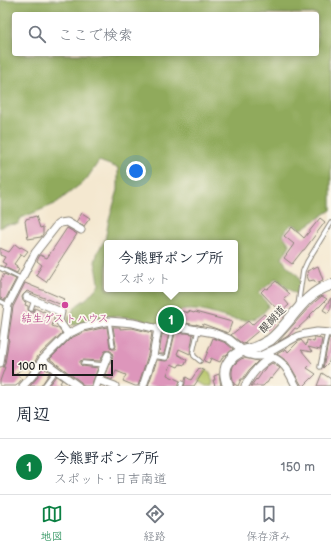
<!DOCTYPE html>
<html lang="ja">
<meta charset="utf-8">
<style>
:root{--surface:#fff;--page:#f6f6f7;--text:#1f2937;--muted:#747a83;--line:#e0e1e3;--accent:#0b8043}
body{margin:0;font-family:"Balsamiq Sans","Klee One",sans-serif;background:var(--page);color:var(--text)}
.scale{position:absolute;left:12px;bottom:10px;width:101px;box-sizing:border-box;padding-left:4px;border:2px solid #1c1c1c;border-top:0;font-size:11px;line-height:14px;white-space:nowrap;color:#1c1c1c;-webkit-text-stroke:3px #fbf7ec;paint-order:stroke}
.you{position:absolute;left:136px;top:171px;width:14px;height:14px;margin:-10px;border:3px solid #fff;border-radius:50%;background:#1a73e8;box-shadow:0 0 0 6px #1a73e833}
.badge{display:grid;place-items:center;width:26px;height:26px;border-radius:50%;background:var(--accent);color:#fff;font-size:13px;font-weight:700}
.pin{position:absolute;translate:-50% -50%;border:2px solid #fff;box-shadow:0 1px 4px #0006}
.popup{position:absolute;left:104px;top:240px;width:134px;height:52px;box-sizing:border-box;display:grid;place-content:center;border-radius:4px;background:var(--surface);filter:drop-shadow(0 1px 3px #0005);font-size:13px;white-space:nowrap;color:var(--muted)}
.popup b{font-size:15px;color:var(--text)}
.popup::after{content:'';position:absolute;left:50%;top:100%;margin-left:-8px;border:8px solid transparent;border-top-color:var(--surface)}
.list{margin:0;padding:0;list-style:none}
h2{display:flex;justify-content:space-between;align-items:center;height:52px;margin:0;padding:0 16px;font-size:17px}
h2 small{font-size:13px;font-weight:400;color:var(--muted)}
.list li{display:grid;grid-template-columns:26px 1fr auto;gap:12px;align-items:center;box-sizing:border-box;height:56px;padding:0 16px;border-top:1px solid var(--line)}
.list b{display:block;font-size:15px;white-space:nowrap}
.list p{margin:0;font-size:13px;white-space:nowrap;color:var(--muted)}
.list em{font-size:13px;font-style:normal;color:var(--muted)}
.icon{flex:none;width:22px;height:22px;fill:none;stroke:currentColor;stroke-width:2;stroke-linecap:round;stroke-linejoin:round}
.map{position:relative;flex:none;width:331px;height:386px;overflow:hidden}
.search{position:absolute;background:var(--surface);box-shadow:0 2px 10px #0003;left:12px;right:12px;top:12px;height:44px;display:flex;align-items:center;gap:10px;box-sizing:border-box;padding:0 14px;border-radius:4px;color:var(--muted);font-size:15px}
.sheet{height:108px;background:var(--surface)}
nav{display:flex;justify-content:space-around;align-items:center;box-sizing:border-box;height:56px;border-top:1px solid var(--line);background:var(--surface);font-size:11px;color:var(--muted)}
nav a{display:grid;justify-items:center;gap:2px}
nav .on{color:var(--accent)}
.map>svg:first-child{display:block}
</style>
<div class="map">
<svg width="331" height="386" viewBox="0 0 331 386">
<rect width="100%" height="100%" fill="#fbf7ec"/>
<filter id="ink" filterUnits="userSpaceOnUse"><feTurbulence type="fractalNoise" baseFrequency=".025" numOctaves="2"/><feDisplacementMap in="SourceGraphic" scale="8" xChannelSelector="R" yChannelSelector="G"/><feConvolveMatrix kernelMatrix="1 2 1 2 8 2 1 2 1" color-interpolation-filters="sRGB"/></filter>
<filter id="wash" filterUnits="userSpaceOnUse"><feTurbulence type="fractalNoise" baseFrequency=".012" numOctaves="4" result="noise"/><feDisplacementMap in="SourceGraphic" scale="16" xChannelSelector="R" yChannelSelector="G"/><feGaussianBlur stdDeviation="0.9" result="paint"/><feColorMatrix in="noise" values="0 0 0 0 0 0 0 0 0 0 0 0 0 0 0 0 0 1.4 0 .05"/><feComposite in="paint" operator="in"/></filter>
<g filter="url(#wash)">
<rect width="100%" height="100%" fill="#f4e8d0"/>
<!-- green -->
<path fill="#b5c466" stroke="#687041" d="M205 370 208 371 211 375 213 383 212 384V386H206L198 381Z"/>
<!-- forest -->
<path fill="#90aa5b" stroke="#56633c" fill-rule="evenodd" d="M0 0H331V210L302 229 292 224 287 229 283 235 290 245 282 258C291 276 305 269 298 295L287 288 276 278C271 284 264 288 258 293L267 303 268 307C251 335 216 310 193 310 183 309 175 313 166 316L163 324H155L136 318 112 316 88 321 75 325 69 324 68 317 77 305 87 298 99 285 98 276 95 262 98 251 105 240 109 219 118 190V168L99 161 86 180 55 204 21 218 18 224 4 225 0 228ZM14 14H317V54H14ZM107 243H235V289H107Z"/>
<g id="blocks">
<!-- building -->
<path fill="#dd96bb" d="M82 213 90 218 84 226 76 222Z
M36 216 40 228 43 227V234L41 237 28 239 25 221 26 220V219Z
M320 218 325 222 304 250H303L292 264 284 258 294 244 284 236 292 227 304 238Z
M67 228 77 234 46 282 36 275 42 265 37 261 40 255 47 258Z
M15 244 20 248 21 247 28 251 24 256 21 254 14 264 17 266 16 268 19 269 17 273 4 267 6 264 2 262 5 257 0 255V248L9 252Z
M318 266 323 280 316 283 314 280 309 281 307 276 308 275 307 271Z
M4 274 16 279 5 300 0 298V282Z
M276 281 290 294 284 299 289 305 280 313 282 315 272 323 273 325 266 331 263 327 245 342 246 343 243 344 231 335 248 321 252 325 264 314 267 317 277 309 261 292 265 288 267 289Z
M25 283 42 290H43L64 299 62 305 27 291 23 295 22 297 23 301 26 302 25 305 28 306V310L30 312H33L35 308 43 312V311L53 315 52 316 54 317V319L52 326 58 328 62 333 38 356 31 369 24 366 16 374 22 379 16 386H0V381L5 367H3L5 364 8 344 9 340H8L13 307Z
M322 296 327 299 319 307H318L310 315 311 316 297 329 295 328 288 336 278 342 310 306Z
M331 298V308L328 313 323 310Z
M182 311 188 313V311L194 313 195 312 232 322 228 333 203 324 202 326 196 324V325L186 323H176L177 319H180Z
M107 327 110 347 112 349H115L116 346 113 327H120V329L132 328 152 333 148 355 138 386H135L123 381 126 375 116 371 112 380 105 377 113 356 112 352 109 350 105 351 100 361 83 360 80 361V364L82 366 98 368 91 386H83L81 382 50 359 71 338 84 332Z
M175 333H186L193 334 190 354 179 349 177 354 187 360 185 365 180 364 178 367 171 364 167 375 180 381 178 386H148L157 360 166 361 169 359Z
M162 334H169L164 354H159Z
M213 338 226 343 233 349 226 355H224L220 362 211 358 209 363 204 361Z
M315 338 322 339 320 350 308 347 312 352 301 350 312 363 307 368 316 374 304 386H302L288 362 277 354 286 349 288 352 298 342 301 340 306 346 307 340 314 342Z
M329 338H331V355L329 362 323 368Z
M244 358 258 361 249 370 243 379H241L238 386 234 384 232 375V371L233 366 237 362 241 359Z
M272 363 280 368 271 379 270 378 267 383H266L263 386H251L256 379 257 380 266 367Z
M43 367 50 372 41 386H30L36 379Z
M199 368 204 371 194 386H184L185 383V381L186 377 191 380Z
M322 373 331 379V386H317Z
M219 374 221 386H215L213 380H215L214 376Z
M56 376 62 380 60 383 65 386H48Z"/>
</g>
</g>
<g filter="url(#ink)">
<use href="#blocks" fill-opacity="0" stroke="#888276" stroke-width="1"/>
<g fill="none" stroke-linecap="round" stroke-linejoin="round">
<defs>
<path id="service" d="M0 268 22 279
M0 301 8 305
M298 306 303 271 307 262 331 223
M31 309 34 300
M109 321 113 346
M198 330 193 352 194 356 200 361
M153 356 166 358 173 329
M83 363 104 365
M320 367 327 333
M44 386 56 370
M181 386 182 383"/>
<path id="minor" d="M27 297 61 312 59 321 68 334
M42 360 78 386
M0 363 8 305 35 253 57 225 60 223 67 222 81 230
M98 380 108 355
M23 386 32 376 42 360 68 334 82 327 109 321 133 323 158 329 186 328 214 333 229 339 247 354 255 356H260L275 349 298 336 305 334 317 332 331 333
M96 386 98 380 115 386
M143 386 153 356 158 329
M245 386C251 375 260 363 272 357 286 363 289 373 296 386"/>
<path id="secondary" d="M228 386C225 376 223 369 230 360 237 351 244 351 254 348 260 346 265 343 270 340 291 323 303 293 331 285"/>
</defs>
<!-- service casing -->
<use href="#service" stroke="#888276" stroke-width="5.5"/>
<!-- minor casing -->
<use href="#minor" stroke="#888276" stroke-width="9"/>
<!-- secondary casing -->
<use href="#secondary" stroke="#888276" stroke-width="12"/>
<!-- service -->
<use href="#service" stroke="#fff" stroke-width="3.5"/>
<!-- minor -->
<use href="#minor" stroke="#fff" stroke-width="7"/>
<!-- secondary -->
<use href="#secondary" stroke="#fff" stroke-width="10"/>
</g>
</g>
<!-- markers -->
<circle fill="#d1479c" stroke="#fbf7ec" stroke-width="1.5" cx="65" cy="305" r="4"/>
<g text-anchor="middle" stroke-width="3.5" stroke-linejoin="round" paint-order="stroke">
<!-- hotel labels -->
<g font-size="11" fill="#b23c85" stroke="#fbf7ec">
<text x="65" y="322">結生ゲストハウス</text>
</g>
<!-- street labels -->
<g font-size="11" fill="#1c1c1c" stroke="#fbf7ec">
<text transform="translate(272 319) rotate(-46)" y="4">醍醐道</text>
</g>
</g>
</svg>
<div class="scale">100 m</div>
<div class="you"></div>
<div class="pin badge" style="left:171px;top:320px">1</div>
<div class="popup"><b>今熊野ポンプ所</b>スポット</div>
<div class="search"><svg class="icon" aria-label="search" viewBox="0 0 24 24"><circle cx="10" cy="10" r="6"/><path d="M15 15l6 6"/></svg>ここで検索</div>
</div>
<section class="sheet">
<h2>周辺<small></small></h2>
<ul class="list">
<li><span class="badge">1</span><div><b>今熊野ポンプ所</b><p>スポット · 日吉南道</p></div><em>150 m</em></li>
</ul>
</section>
<nav>
<a class="on"><svg class="icon" aria-label="map" viewBox="0 0 24 24"><path d="M3 6l6-2 6 2 6-2v14l-6 2-6-2-6 2zM9 4v14M15 6v14"/></svg>地図</a>
<a><svg class="icon" aria-label="directions" viewBox="0 0 24 24"><path d="M12 3l9 9-9 9-9-9zM9 14v-3h6M13 9l2 2-2 2"/></svg>経路</a>
<a><svg class="icon" aria-label="saved" viewBox="0 0 24 24"><path d="M7 4h10v16l-5-4-5 4z"/></svg>保存済み</a>
</nav>
